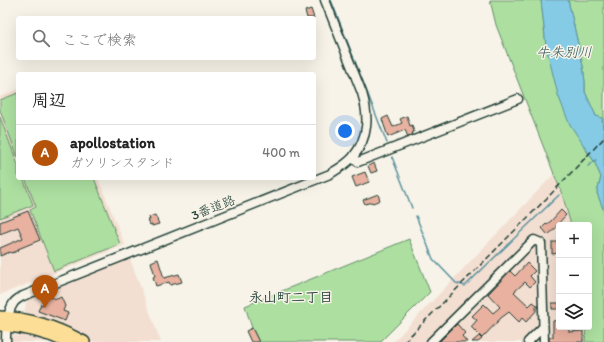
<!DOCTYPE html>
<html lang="ja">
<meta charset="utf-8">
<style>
:root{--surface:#fff;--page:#f2f2f2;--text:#222;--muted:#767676;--line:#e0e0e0;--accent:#b45309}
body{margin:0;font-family:Itim,"Klee One",sans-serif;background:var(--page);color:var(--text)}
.controls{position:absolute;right:12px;bottom:12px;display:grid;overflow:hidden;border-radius:4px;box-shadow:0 4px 16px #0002}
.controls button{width:36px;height:36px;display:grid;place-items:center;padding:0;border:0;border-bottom:1px solid var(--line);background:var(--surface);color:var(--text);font:20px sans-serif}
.you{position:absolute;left:345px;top:131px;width:14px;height:14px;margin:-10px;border:3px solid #fff;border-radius:50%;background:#1a73e8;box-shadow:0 0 0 6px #1a73e833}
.badge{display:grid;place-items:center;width:26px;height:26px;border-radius:50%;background:var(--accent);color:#fff;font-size:13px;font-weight:700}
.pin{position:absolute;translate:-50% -33px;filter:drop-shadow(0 1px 2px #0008)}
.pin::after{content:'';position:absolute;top:21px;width:14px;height:12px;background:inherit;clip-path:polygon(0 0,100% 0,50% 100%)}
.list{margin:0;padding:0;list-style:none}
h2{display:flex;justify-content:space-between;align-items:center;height:52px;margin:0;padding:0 16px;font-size:17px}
h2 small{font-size:13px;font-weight:400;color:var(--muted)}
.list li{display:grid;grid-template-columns:26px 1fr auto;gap:12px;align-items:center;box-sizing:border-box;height:56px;padding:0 16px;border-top:1px solid var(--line)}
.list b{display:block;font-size:15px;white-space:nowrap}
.list p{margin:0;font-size:13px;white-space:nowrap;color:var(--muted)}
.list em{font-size:13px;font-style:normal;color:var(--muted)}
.icon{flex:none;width:22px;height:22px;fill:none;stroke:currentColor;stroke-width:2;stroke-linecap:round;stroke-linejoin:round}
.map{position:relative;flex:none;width:604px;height:342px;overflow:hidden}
.search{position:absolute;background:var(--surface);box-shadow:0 4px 16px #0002;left:16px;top:16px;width:300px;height:44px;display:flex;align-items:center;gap:10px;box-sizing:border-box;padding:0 14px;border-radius:4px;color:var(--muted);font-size:15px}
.panel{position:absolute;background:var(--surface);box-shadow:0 4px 16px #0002;left:16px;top:72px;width:300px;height:108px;border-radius:4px}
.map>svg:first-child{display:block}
</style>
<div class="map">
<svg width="604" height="342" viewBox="0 0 604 342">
<rect width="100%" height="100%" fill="#f7f3e8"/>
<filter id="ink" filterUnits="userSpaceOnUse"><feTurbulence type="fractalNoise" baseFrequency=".025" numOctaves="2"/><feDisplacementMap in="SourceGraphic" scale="8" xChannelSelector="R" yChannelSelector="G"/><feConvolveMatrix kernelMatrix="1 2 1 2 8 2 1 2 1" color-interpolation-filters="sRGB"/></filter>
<g filter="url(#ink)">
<!-- built -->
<path fill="#f3dfd2" d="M18 89V178H98L125 245 0 295V97Z
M553 175 563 197 571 225H559V327H586L585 342H393Z
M129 256 161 342H0V333L19 336 27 299Z"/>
<!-- green -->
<path fill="#acdfa0" stroke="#668e6a" d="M490 0H541L546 46 585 149 594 161 601 177 597 193 604 211V342H585L586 327H589V225H571L563 197 496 25Z
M568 0H604V130L603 129 602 118 596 116 585 92V82L583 66Z
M18 93V158L0 110V100Z
M0 117 18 165V178H23L33 205 0 218Z
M25 178H94L120 244 54 271 30 210 36 207Z
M409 239 430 292 380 342H259L252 328 245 306Z"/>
<!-- water -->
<path fill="#85cbe6" stroke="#5c929f" d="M541 0H568L583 66 585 82V92L596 116 602 118 603 129 604 130V211L597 193 601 177 594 161 569 123 558 95 546 46Z"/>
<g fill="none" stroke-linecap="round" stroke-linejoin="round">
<!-- stream -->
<path stroke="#5c929f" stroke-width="1.5" d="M331 0 387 143
M392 157 412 208
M588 166 596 160
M416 216 433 259 456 283 465 286 559 195"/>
</g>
<!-- building -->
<path fill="#e9b19f" stroke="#1f3d34" d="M311 9 314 18H307L305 11Z
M388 116 393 127 402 123 400 119 407 116 410 126 412 125 414 132 412 133 413 134 408 137 405 130 388 137 382 119Z
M374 163 377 171 371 173 368 166Z
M365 172 369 182 356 187 352 177Z
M378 194 380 200 373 203 372 202 365 204 363 200Z
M561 210 566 215 556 226 557 227 548 235 542 228 546 224V225L551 221Z
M28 211 40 240 18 249 19 250 15 252 11 253 10 252 0 256V248L23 238 18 227 0 234V222Z
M155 215 159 224 152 226V224L150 225 148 220H150L149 217Z
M552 242H559V253L552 254Z
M158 259 164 278 179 274 182 282 170 285 169 282 156 286 153 277 155 276 151 262Z
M527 263 535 271 530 276 535 282 530 287 525 282 514 292 529 306 533 302 537 305 536 306V311L526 322 522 318 519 322 509 312 501 318 482 338 471 327 477 320 472 316 484 304 493 313 500 307 488 294 510 271 515 276Z
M50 297 57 299 61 297 65 306 63 311 68 313 65 321 38 311 41 304 43 305 46 298Z
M552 303H559V309H552Z
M559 320V327H569V332L583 331V342H549V337H553V321Z
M457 324 465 333 462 336 467 342H441L440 341Z
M252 328 259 342H251L246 331Z
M479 336 482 339 478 342H472Z"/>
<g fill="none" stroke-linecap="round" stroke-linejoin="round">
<defs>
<path id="minor" d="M353 158 358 162 518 99
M6 342C6 331 7 313 13 304 15 300 19 298 23 296L330 174C338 169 347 164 353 157 369 137 369 116 362 93L325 0
M431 342 534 240 541 243 544 342
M528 342 543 327"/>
<path id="major" d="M0 317C30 318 58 328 84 342
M0 325C23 327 46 332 67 342"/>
</defs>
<!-- minor casing -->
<use href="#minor" stroke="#1f3d34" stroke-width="11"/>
<!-- major casing -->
<use href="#major" stroke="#1f3d34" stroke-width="14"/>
<!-- minor -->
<use href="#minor" stroke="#f7f3e8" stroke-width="8"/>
<!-- major -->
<use href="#major" stroke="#fdde96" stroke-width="11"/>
<!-- rail -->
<path stroke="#1f3d34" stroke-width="1.5" stroke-dasharray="6 3" stroke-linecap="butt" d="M404 342 551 194 604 138"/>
</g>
</g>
<g text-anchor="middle" stroke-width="3" stroke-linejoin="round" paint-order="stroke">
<!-- street labels -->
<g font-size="13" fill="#1f3d34" stroke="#f7f3e8">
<text transform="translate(213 207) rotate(-22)" y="5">3番道路</text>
</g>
<!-- water labels -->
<g font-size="14" font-style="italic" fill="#335958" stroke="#f7f3e8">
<text x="564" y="57">牛朱別川</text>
</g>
<!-- neighbourhood labels -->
<g font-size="14" font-weight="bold" fill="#1f3d34" stroke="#f7f3e8">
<text x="291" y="302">永山町二丁目</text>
</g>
</g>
</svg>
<div class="controls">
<button>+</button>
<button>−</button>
<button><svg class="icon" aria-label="layers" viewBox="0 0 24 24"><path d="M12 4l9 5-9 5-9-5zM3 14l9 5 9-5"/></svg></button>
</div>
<div class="you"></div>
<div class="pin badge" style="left:45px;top:308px">A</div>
<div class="search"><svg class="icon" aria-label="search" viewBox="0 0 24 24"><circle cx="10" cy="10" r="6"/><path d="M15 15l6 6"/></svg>ここで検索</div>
<section class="panel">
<h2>周辺<small></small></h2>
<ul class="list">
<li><span class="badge">A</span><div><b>apollostation</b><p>ガソリンスタンド</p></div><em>400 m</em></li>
</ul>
</section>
</div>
